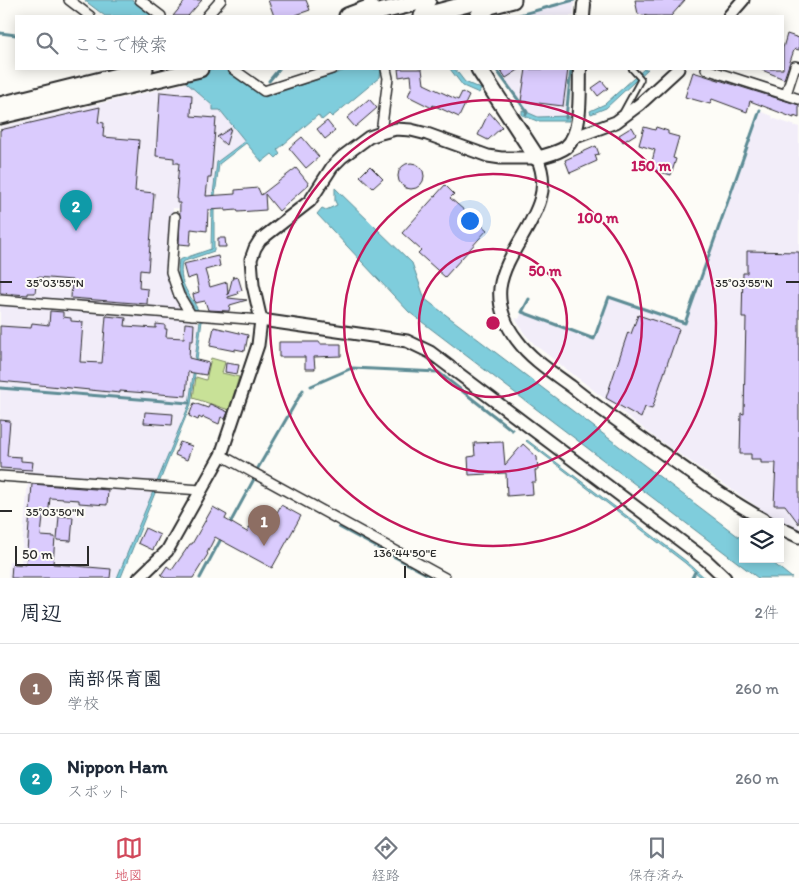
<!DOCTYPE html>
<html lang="ja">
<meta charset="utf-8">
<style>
:root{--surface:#fff;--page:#f6f6f7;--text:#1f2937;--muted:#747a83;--line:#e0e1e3;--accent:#d1495b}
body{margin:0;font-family:Itim,"Klee One",sans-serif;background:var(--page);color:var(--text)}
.controls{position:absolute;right:15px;bottom:15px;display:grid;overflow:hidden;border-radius:0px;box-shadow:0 2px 12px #0003}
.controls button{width:45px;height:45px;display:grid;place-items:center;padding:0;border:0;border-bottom:1px solid var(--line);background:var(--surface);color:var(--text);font:25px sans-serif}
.scale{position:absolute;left:15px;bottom:12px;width:74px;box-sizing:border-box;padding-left:5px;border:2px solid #2b2b2b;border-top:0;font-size:14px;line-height:18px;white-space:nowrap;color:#2b2b2b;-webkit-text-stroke:4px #fdfcf7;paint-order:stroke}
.you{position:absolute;left:469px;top:220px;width:18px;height:18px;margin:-12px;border:4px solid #fff;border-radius:50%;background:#1a73e8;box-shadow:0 0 0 8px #1a73e833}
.badge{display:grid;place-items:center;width:32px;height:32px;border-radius:50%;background:var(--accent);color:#fff;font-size:16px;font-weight:700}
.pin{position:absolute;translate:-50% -41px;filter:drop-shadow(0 1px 2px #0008)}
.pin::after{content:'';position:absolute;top:26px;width:18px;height:15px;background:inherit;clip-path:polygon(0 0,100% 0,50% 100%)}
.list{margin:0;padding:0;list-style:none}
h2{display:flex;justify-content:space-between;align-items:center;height:65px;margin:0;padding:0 20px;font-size:21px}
h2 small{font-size:16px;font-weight:400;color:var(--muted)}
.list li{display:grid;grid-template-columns:32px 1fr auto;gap:15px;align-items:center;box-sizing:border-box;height:90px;padding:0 20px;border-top:1px solid var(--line)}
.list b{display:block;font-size:19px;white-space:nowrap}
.list p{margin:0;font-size:16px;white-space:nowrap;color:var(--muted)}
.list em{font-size:16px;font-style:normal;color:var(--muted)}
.icon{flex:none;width:28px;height:28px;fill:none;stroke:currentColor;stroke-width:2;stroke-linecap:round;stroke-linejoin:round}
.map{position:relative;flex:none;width:799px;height:578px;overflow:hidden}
.search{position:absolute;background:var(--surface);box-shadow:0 2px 12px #0003;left:15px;right:15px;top:15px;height:55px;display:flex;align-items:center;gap:12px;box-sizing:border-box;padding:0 18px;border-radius:0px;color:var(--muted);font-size:19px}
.sheet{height:245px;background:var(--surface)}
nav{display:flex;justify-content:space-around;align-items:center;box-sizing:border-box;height:70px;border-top:1px solid var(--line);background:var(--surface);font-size:14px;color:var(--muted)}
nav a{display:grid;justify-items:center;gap:2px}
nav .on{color:var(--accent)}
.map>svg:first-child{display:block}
</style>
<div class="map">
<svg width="799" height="578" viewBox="0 0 799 578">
<rect width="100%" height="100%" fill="#fdfcf7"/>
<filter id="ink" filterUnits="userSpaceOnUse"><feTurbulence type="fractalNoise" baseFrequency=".02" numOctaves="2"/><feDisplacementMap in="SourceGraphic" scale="10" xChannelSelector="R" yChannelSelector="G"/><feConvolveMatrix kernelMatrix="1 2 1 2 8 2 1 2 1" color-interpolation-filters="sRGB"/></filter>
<g filter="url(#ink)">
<!-- built -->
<path fill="#f2edf9" d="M574 0V16H516Z
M496 69H571L566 116 538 117 527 112Z
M187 83 213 106 220 110 245 141 217 162 212 210 173 208 168 272 183 306 181 309 0 295V127Z
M759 111 773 116 772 118 799 127V530L774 518 657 439 535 345 524 333 515 318 519 319 522 312 594 339 609 297 685 323Z
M0 305 195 320 199 324 189 403 156 485 0 471Z
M28 481 153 492 117 578H8L9 561 21 562Z"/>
<!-- green -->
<path fill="#c8e197" stroke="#7a8661" d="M211 358 225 362 222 373 239 377 229 410 193 398 196 377 206 380Z"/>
<!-- water -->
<path fill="#7fcddc" stroke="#5d8c95" d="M84 0H132L153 16H105Z
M171 69H224L265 97 349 69H381L380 77 332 117 329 114 322 120 318 115 277 150 280 154 276 158 272 154 262 162 246 143 219 164 214 203V251L182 262C177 290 196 297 202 321L191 404 121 577 117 578 189 405 200 321C191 296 175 289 179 260L211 249 212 202 217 162 245 141 220 110H213V106Z
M450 69H455L465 82 481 89 479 93 463 86Z
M644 69H648L606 108 591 114 590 111 605 104Z
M522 110 538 117 569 116V121H537L522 115Z
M335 188 412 263 425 299 743 540V559H768L792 578H758L409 312 317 214 322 208 326 210 337 205 335 201Z
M527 440 686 561 705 578H702L685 563 526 441Z"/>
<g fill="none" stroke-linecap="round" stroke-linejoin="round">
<!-- stream -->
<path stroke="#5d8c95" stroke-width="3" d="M516 16 574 0
M0 33 16 35
M496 69 527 112 526 114
M269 81 279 69
M566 118 571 69
M529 299 522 312 594 339 609 297 685 323 760 110
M311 386 352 368 438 372 512 430
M0 388 189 403
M258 468 303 390
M229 525 254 479
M339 527 434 578
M200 578 222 537
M692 578 695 572"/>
</g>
<!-- building -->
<path fill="#dacbfd" stroke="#2b2b2b" d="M186 0H202L188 16H173Z
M268 0H306L310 10 293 16H274Z
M635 0H685L671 16H648L638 14Z
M787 34 799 38V50L795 49 794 50 784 79 762 70V69H783V48Z
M398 69H422L424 84 458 100 462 92 469 96 459 117 433 105 432 108 408 96 412 86 411 75 399 77Z
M500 69H520L506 78Z
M526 69H568L563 106 521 101Z
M693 72 799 105V118L794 116V118L750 101 747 112 712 99 710 104 685 97Z
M602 81 608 88 598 96 592 88Z
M160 92 192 95 191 116 216 118 211 178H208L206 196 235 194V190L258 188 261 195 296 168 309 184 279 211 265 194 266 210 238 212 237 210 225 211V209L208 210 207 231 191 229 190 245 179 244 180 203H177V199H176L179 163H174V158L156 156Z
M369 99 377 108 355 127 347 118Z
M100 107 98 122 104 123 103 137 139 140 135 191 154 193 148 271 140 270 139 288 148 289 147 304 71 298 72 280 37 277 35 293H28V295L0 293V130Z
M489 112 502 127 488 140 478 135Z
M327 121 335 131 325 139 317 129Z
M632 127 636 134 623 142 619 135Z
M644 127 655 130 656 127 668 131V134L679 137 673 158 676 159 671 175 650 169 655 150 639 145Z
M231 128 226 145 217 137Z
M302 137 319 157 306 168 289 148Z
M596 146 599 154 595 155 597 161 570 173 565 160Z
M398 176a13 13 0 1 1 26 0a13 13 0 1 1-26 0Z
M370 166 383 179 373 188 360 176Z
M445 185 454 194 450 198 487 230 445 277 418 253 421 250 402 233Z
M218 238H225L226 247H218Z
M747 251 799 252V524L785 505H774L776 463H761V459H751V454H740L741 413 744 414 746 318H742L743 273H747Z
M218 256 220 266 205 270 210 287 227 282 228 295 233 276V278L238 277 242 290 237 292 238 294 228 297V298L247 300 230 305 229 311 208 310 205 301 195 303 193 294 199 292 196 276 187 279 183 264Z
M50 311 63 312V317L71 318V321L83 322 80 362 102 363 106 316 126 318 125 326 156 328V324L165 325V329H167L166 337 184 338 185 323 194 324 193 341H190L189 358 209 363 206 375 188 372 186 396 120 391V393L0 381V326L31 328 32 323 49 325Z
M638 315 679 329 652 409 645 407 641 418 606 398 628 332 631 334Z
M214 327 248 335 245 351 235 349V351L210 346Z
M279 342H320V344H341V356L314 357 315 369H305V357H279Z
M226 363 239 365 237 374 225 372Z
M194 403 208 408 210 404 228 412 225 419 221 417 219 424 203 417 202 419 199 417 198 420 189 416Z
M145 412 173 414 172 425 144 423Z
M0 420 10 421 7 456 21 457V461L33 462 32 470 0 468Z
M180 442 192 446 187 460 175 455Z
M503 442 505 465 523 444 537 457 538 470H535L536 482H532L533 494 507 496 506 473 469 475 468 457 475 456 474 443Z
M32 484 108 490 107 505 79 503V500L50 498 48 517 43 516 41 536 55 537 53 564 111 569 110 578H11L12 564 26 565Z
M281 505 301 516 272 568 215 537 207 553 208 554 193 578H165L161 575 167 566 172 570 190 544H192L213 507 227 515 225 519 247 532 251 525 266 533Z
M59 516 73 517 71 541 57 540Z
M145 528 160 535 153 550 138 543Z"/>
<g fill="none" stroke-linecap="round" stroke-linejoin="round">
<defs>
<path id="service" d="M623 112 641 79 632 69"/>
<path id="minor" d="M69 0 90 16
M140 0 161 16
M207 16 221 0
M233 69 264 91 332 69
M706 69 799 99
M786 94 795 66 799 67
M381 133 388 78 386 69
M175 217 171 272 179 295 191 315
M0 300 261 320
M221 455 445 578
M0 476 201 490"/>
<path id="tertiary" d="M729 16 743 0
M573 138 616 122 640 104 678 69
M261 320 407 341 430 352 706 560 725 578
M780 528 799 537
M139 578 167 551 221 455 258 345 261 320 253 285 251 259 255 248 260 240 310 201 332 167 342 157 369 137 381 133 396 129 411 130 427 134 488 156 501 158H537C560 207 506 243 500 288 498 307 506 326 517 340 531 359 553 373 572 387 598 408 626 427 654 447 692 474 728 500 768 522"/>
<path id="secondary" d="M583 16 584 4
M537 158C546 155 558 153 566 147 583 133 579 90 580 69"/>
<path id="trunk" d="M347 16 371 7
M362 16 428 0
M422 16 483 0
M478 16 490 6 513 0
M479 69 537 158
M0 105 145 69
M0 116 200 69"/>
</defs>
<!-- service casing -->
<use href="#service" stroke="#2b2b2b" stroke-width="8"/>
<!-- minor casing -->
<use href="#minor" stroke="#2b2b2b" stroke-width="12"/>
<!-- tertiary casing -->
<use href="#tertiary" stroke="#2b2b2b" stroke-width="15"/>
<!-- secondary casing -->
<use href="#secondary" stroke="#2b2b2b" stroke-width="16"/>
<!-- trunk casing -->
<use href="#trunk" stroke="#2b2b2b" stroke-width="19"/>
<!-- service -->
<use href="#service" stroke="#fdfcf7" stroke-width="4.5"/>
<!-- minor -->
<use href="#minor" stroke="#fdfcf7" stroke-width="9"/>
<!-- tertiary -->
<use href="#tertiary" stroke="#fdfcf7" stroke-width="11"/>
<!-- secondary -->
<use href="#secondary" stroke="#fdfcf7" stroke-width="12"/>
<!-- trunk -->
<use href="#trunk" stroke="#fdfcf7" stroke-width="15"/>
</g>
</g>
<!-- ticks -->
<path fill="none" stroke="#2b2b2b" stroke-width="2" d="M0 282H12M786 282H799M0 511H12M405 566V578"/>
<!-- distance rings -->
<g fill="none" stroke="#c2185b" stroke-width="2.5">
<circle cx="493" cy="323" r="74"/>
<circle cx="493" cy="323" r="149"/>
<circle cx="493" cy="323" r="223"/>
</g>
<g font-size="12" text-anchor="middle" fill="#2b2b2b" stroke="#fdfcf7" stroke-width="4" stroke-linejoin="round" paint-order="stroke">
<text x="55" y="287">35°03'55"N</text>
<text x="744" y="287">35°03'55"N</text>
<text x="55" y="516">35°03'50"N</text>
<text x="405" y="557">136°44'50"E</text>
</g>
<circle cx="493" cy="323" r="8" fill="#c2185b" stroke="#fdfcf7" stroke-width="2.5"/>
<g font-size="15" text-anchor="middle" font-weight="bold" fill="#c2185b" stroke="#fdfcf7" stroke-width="4" stroke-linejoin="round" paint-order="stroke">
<text x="651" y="171">150 m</text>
<text x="598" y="223">100 m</text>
<text x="545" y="276">50 m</text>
</g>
</svg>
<div class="controls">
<button><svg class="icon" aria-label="layers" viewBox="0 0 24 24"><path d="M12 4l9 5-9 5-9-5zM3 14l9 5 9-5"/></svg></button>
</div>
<div class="scale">50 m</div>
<div class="you"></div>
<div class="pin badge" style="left:264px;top:546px;background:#8d6e63">1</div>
<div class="pin badge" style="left:76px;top:231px;background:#0f9aa8">2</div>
<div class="search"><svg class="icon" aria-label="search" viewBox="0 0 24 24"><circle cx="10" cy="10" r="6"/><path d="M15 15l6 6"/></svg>ここで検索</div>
</div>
<section class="sheet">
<h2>周辺<small>2件</small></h2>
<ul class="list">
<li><span class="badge" style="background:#8d6e63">1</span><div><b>南部保育園</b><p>学校</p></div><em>260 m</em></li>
<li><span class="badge" style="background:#0f9aa8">2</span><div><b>Nippon Ham</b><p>スポット</p></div><em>260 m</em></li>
</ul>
</section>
<nav>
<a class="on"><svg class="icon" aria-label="map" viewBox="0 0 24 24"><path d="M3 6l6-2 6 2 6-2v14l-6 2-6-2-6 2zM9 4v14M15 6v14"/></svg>地図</a>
<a><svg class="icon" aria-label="directions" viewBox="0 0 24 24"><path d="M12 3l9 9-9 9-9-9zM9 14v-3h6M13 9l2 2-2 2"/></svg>経路</a>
<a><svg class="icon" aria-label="saved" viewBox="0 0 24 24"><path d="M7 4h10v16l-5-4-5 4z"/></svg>保存済み</a>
</nav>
